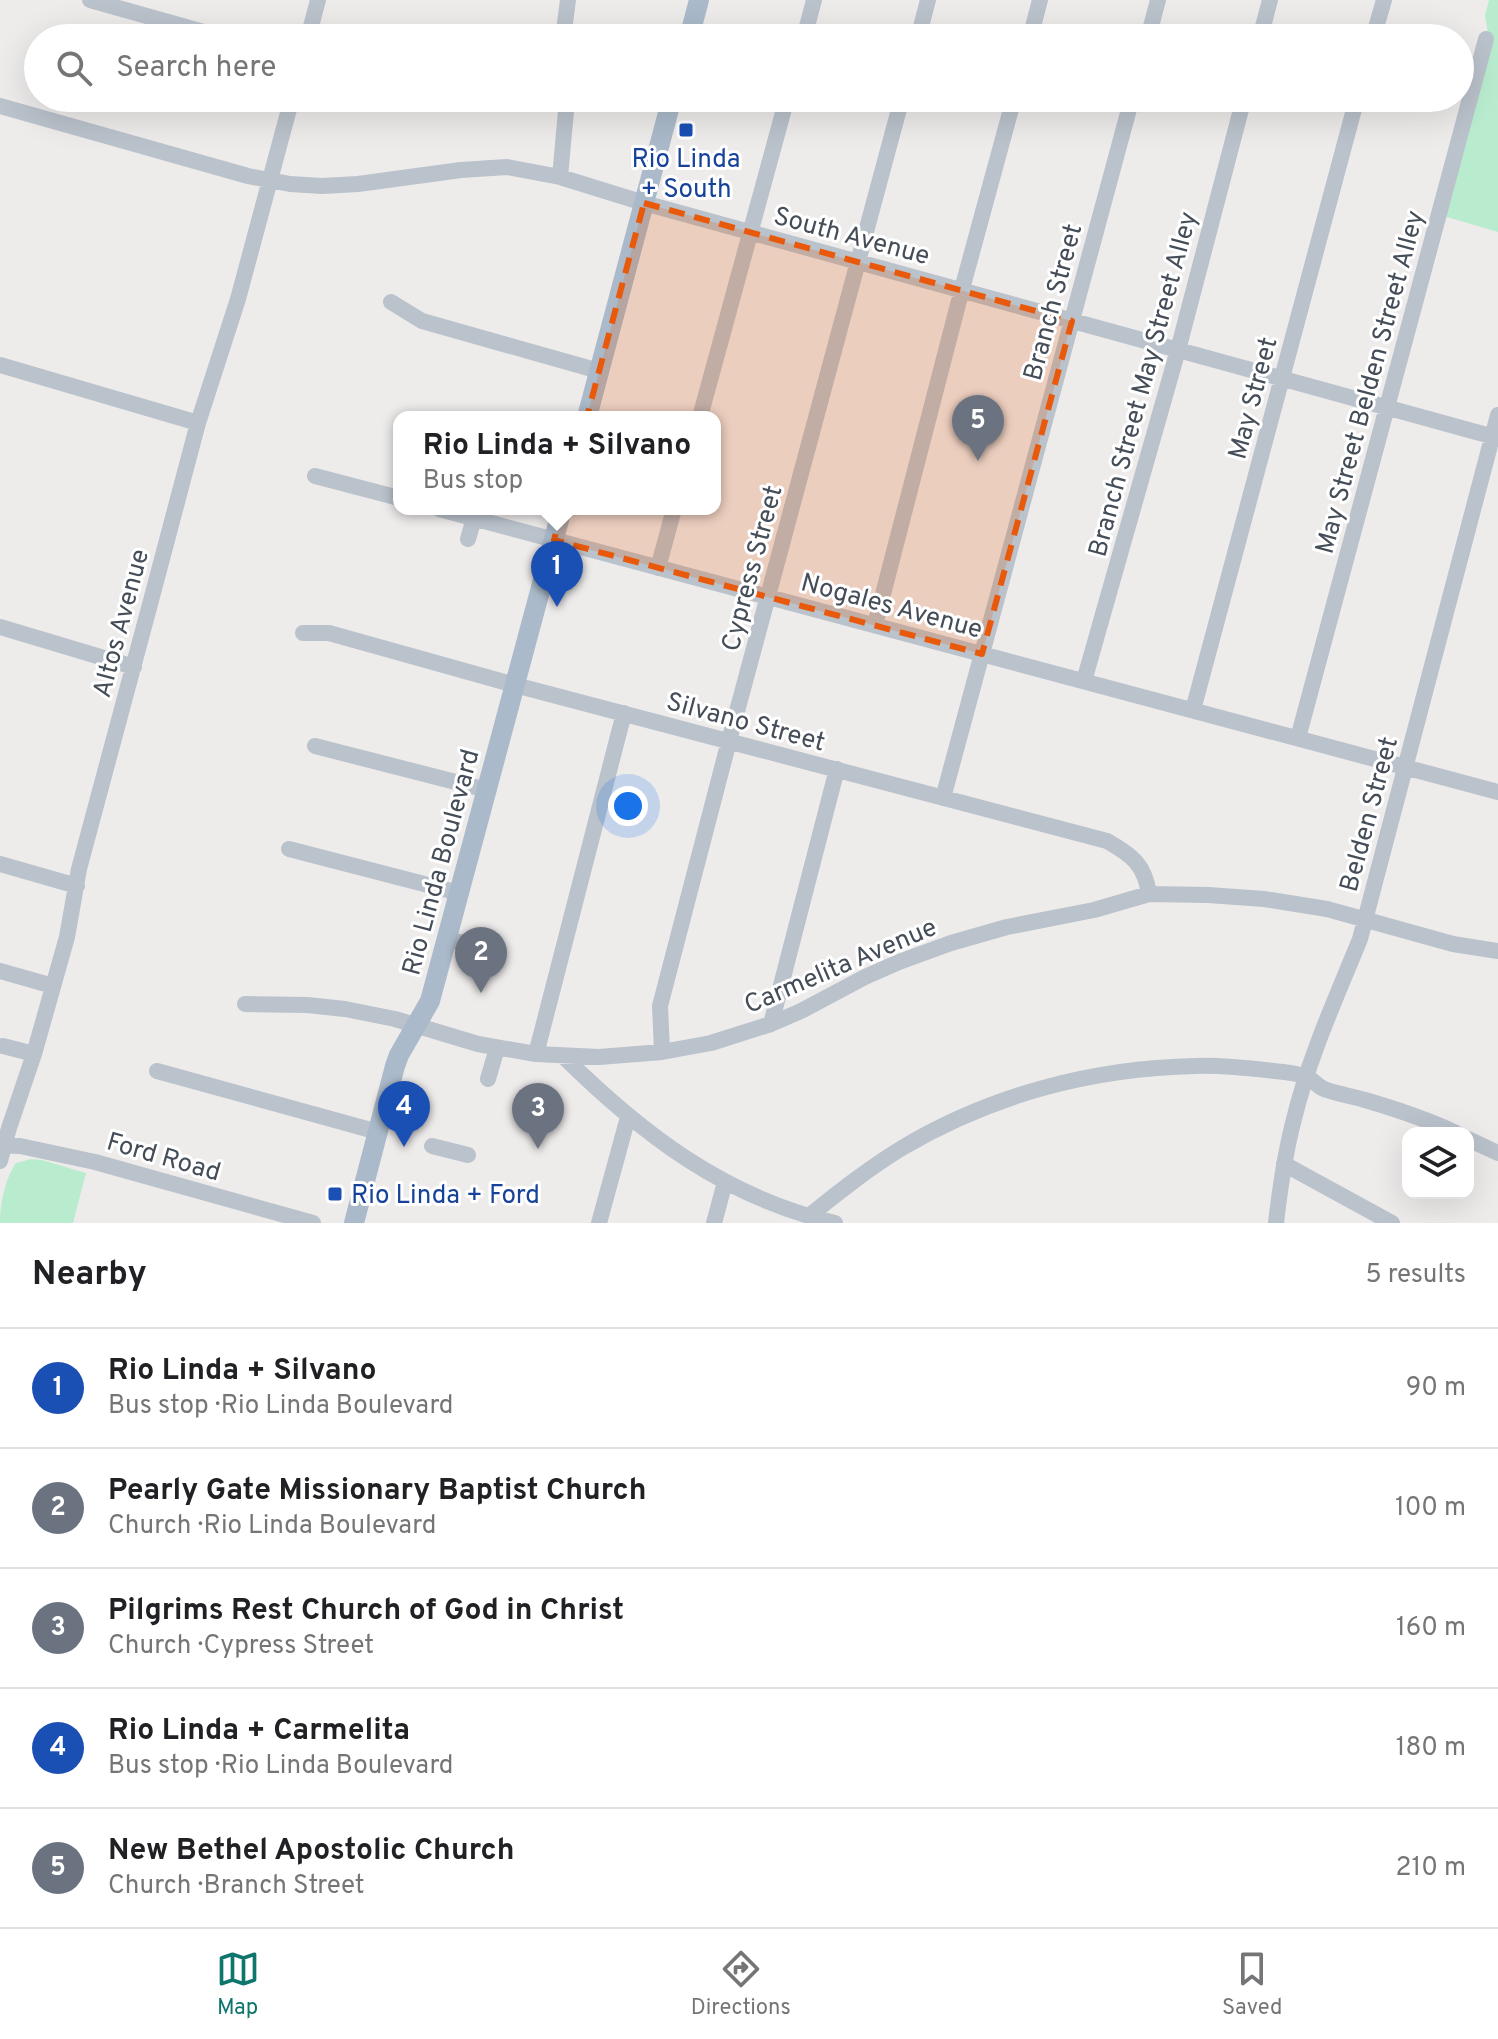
<!DOCTYPE html>
<meta charset="utf-8">
<style>
:root{--surface:#fff;--page:#f2f2f2;--text:#202124;--muted:#757577;--line:#e0e0e0;--accent:#0f766e}
body{margin:0;font-family:Overpass,sans-serif;background:var(--page);color:var(--text)}
.controls{position:absolute;right:24px;bottom:24px;display:grid;overflow:hidden;border-radius:16px;box-shadow:0 8px 32px #0002}
.controls button{width:72px;height:72px;display:grid;place-items:center;padding:0;border:0;border-bottom:2px solid var(--line);background:var(--surface);color:var(--text);font:40px sans-serif}
.you{position:absolute;left:628px;top:806px;width:28px;height:28px;margin:-20px;border:6px solid #fff;border-radius:50%;background:#1a73e8;box-shadow:0 0 0 12px #1a73e833}
.badge{display:grid;place-items:center;width:52px;height:52px;border-radius:50%;background:var(--accent);color:#fff;font-size:26px;font-weight:700}
.pin{position:absolute;translate:-50% -66px;filter:drop-shadow(0 2px 4px #0008)}
.pin::after{content:'';position:absolute;top:42px;width:28px;height:24px;background:inherit;clip-path:polygon(0 0,100% 0,50% 100%)}
.popup{position:absolute;left:393px;top:411px;width:328px;height:104px;box-sizing:border-box;display:grid;place-content:center;border-radius:16px;background:var(--surface);filter:drop-shadow(0 2px 6px #0005);font-size:26px;white-space:nowrap;color:var(--muted)}
.popup b{font-size:30px;color:var(--text)}
.popup::after{content:'';position:absolute;left:50%;top:100%;margin-left:-16px;border:16px solid transparent;border-top-color:var(--surface)}
.list{margin:0;padding:0;list-style:none}
h2{display:flex;justify-content:space-between;align-items:center;height:104px;margin:0;padding:0 32px;font-size:34px}
h2 small{font-size:26px;font-weight:400;color:var(--muted)}
.list li{display:grid;grid-template-columns:52px 1fr auto;gap:24px;align-items:center;box-sizing:border-box;height:120px;padding:0 32px;border-top:2px solid var(--line)}
.list b{display:block;font-size:30px;white-space:nowrap}
.list p{margin:0;font-size:26px;white-space:nowrap;color:var(--muted)}
.list em{font-size:26px;font-style:normal;color:var(--muted)}
.icon{flex:none;width:44px;height:44px;fill:none;stroke:currentColor;stroke-width:2;stroke-linecap:round;stroke-linejoin:round}
.map{position:relative;flex:none;width:1498px;height:1223px;overflow:hidden}
.search{position:absolute;background:var(--surface);box-shadow:0 8px 32px #0002;left:24px;right:24px;top:24px;height:88px;display:flex;align-items:center;gap:20px;box-sizing:border-box;padding:0 28px;border-radius:44px;color:var(--muted);font-size:30px}
.sheet{height:704px;background:var(--surface)}
nav{display:flex;justify-content:space-around;align-items:center;box-sizing:border-box;height:112px;border-top:2px solid var(--line);background:var(--surface);font-size:22px;color:var(--muted)}
nav a{display:grid;justify-items:center;gap:4px}
nav .on{color:var(--accent)}
.map>svg:first-child{display:block}
</style>
<div class="map">
<svg width="1498" height="1223" viewBox="0 0 1498 1223">
<rect width="100%" height="100%" fill="#eeebeb"/>
<!-- green -->
<path fill="#b9eccf" d="M1489 0H1498V232L1440 215 1489 40 1485 15Z
M31 1159 42 1160 86 1173 73 1223H0C0 1203 5 1179 16 1163Z"/>
<g fill="none" stroke-linecap="round" stroke-linejoin="round">
<!-- minor -->
<path stroke="#bac2cb" stroke-width="16" d="M90 0 225 38
M308 38 318 0
M563 38 568 0
M804 38 814 0
M918 38 928 0
M1030 38 1040 0
M1148 38 1158 0
M1260 38 1270 0
M1373 38 1384 0
M0 106 248 176 290 184 322 186 358 184 461 170 507 167 560 177 644 203 1498 438
M560 177 566 111 564 98
M391 302 422 321 599 371
M0 365 198 423
M700 417 787 98
M315 476 399 498
M439 509 1498 792
M468 539 474 518
M658 568 674 509
M875 625 962 289 1014 98
M0 627 134 667
M303 633H329L515 685 1107 841C1132 855 1145 865 1149 894
M1084 681 1178 350 1244 98
M1193 710 1357 98
M1298 738 1486 39
M315 746 487 790
M943 798 1132 98
M289 849 459 893
M0 864 77 886
M447 939 467 944
M0 971 53 986
M245 1004 307 1005 345 1009 395 1019 478 1044 536 1054 599 1057 662 1052 711 1043 771 1024 801 1011 865 977 899 962 951 943 1007 927 1094 910 1149 894 1208 895 1264 899 1327 909 1453 944 1498 951
M771 1024 837 769
M3 1046 34 1054
M662 1052 660 1006 729 741 902 98
M536 1054 624 713
M563 1056C642 1134 724 1197 835 1223
M157 1071 378 1132
M488 1079 497 1048
M1468 1139 1498 1153
M0 1145 20 1146 95 1162 313 1223
M432 1146 468 1155
M0 1161 9 1128 34 1054 67 937 79 869 149 608 198 423 238 299 292 98
M1284 1164 1392 1223
M809 1216C839 1192 869 1168 902 1148 991 1095 1092 1068 1196 1066 1222 1065 1248 1068 1274 1071 1284 1072 1295 1073 1304 1076 1312 1078 1317 1086 1324 1089 1337 1094 1352 1096 1365 1100 1396 1109 1426 1119 1456 1133
M599 1223 628 1117
M714 1223 725 1182
M1276 1223C1280 1188 1285 1153 1294 1119 1309 1057 1336 998 1360 939L1498 415"/>
<!-- major -->
<path stroke="#abbaca" stroke-width="20" d="M689 38 699 0
M587 417 672 98
M354 1223 395 1066 399 1055 430 1001 562 509"/>
</g>
<!-- marked area -->
<path fill="#e8590c" fill-opacity="0.2" stroke="#e8590c" stroke-width="6" stroke-dasharray="16 10" stroke-linejoin="round" d="M644 203 1072 321 982 654 554 540Z"/>
<!-- markers -->
<g fill="#1a4fb4" stroke="#fff" stroke-width="3">
<rect x="678" y="122" width="16" height="16" rx="4"/>
<rect x="327" y="1186" width="16" height="16" rx="4"/>
</g>
<g text-anchor="middle" stroke-width="6" stroke-linejoin="round" paint-order="stroke">
<!-- transit labels -->
<g font-size="26" fill="#164399" stroke="#fff">
<text x="686" y="167">Rio Linda<tspan x="686" dy="30">+ South</tspan></text>
<text x="351" y="1203" text-anchor="start">Rio Linda + Ford</text>
</g>
<!-- street labels -->
<g font-size="26" fill="#454e58" stroke="#fff">
<text transform="translate(852 235) rotate(15)" y="9">South Avenue</text>
<text transform="translate(1052 302) rotate(-75)" y="9">Branch Street</text>
<text transform="translate(1369 382) rotate(-75)" y="9">May Street Belden Street Alley</text>
<text transform="translate(1142 384) rotate(-75)" y="9">Branch Street May Street Alley</text>
<text transform="translate(1252 398) rotate(-75)" y="9">May Street</text>
<text transform="translate(751 568) rotate(-75)" y="9">Cypress Street</text>
<text transform="translate(892 605) rotate(15)" y="9">Nogales Avenue</text>
<text transform="translate(120 623) rotate(-75)" y="9">Altos Avenue</text>
<text transform="translate(746 721) rotate(15)" y="9">Silvano Street</text>
<text transform="translate(1368 814) rotate(-75)" y="9">Belden Street</text>
<text transform="translate(440 862) rotate(-75)" y="9">Rio Linda Boulevard</text>
<text transform="translate(840 965) rotate(-23)" y="9">Carmelita Avenue</text>
<text transform="translate(164 1156) rotate(16)" y="9">Ford Road</text>
</g>
</g>
</svg>
<div class="controls">
<button><svg class="icon" aria-label="layers" viewBox="0 0 24 24"><path d="M12 4l9 5-9 5-9-5zM3 14l9 5 9-5"/></svg></button>
</div>
<div class="you"></div>
<div class="pin badge" style="left:557px;top:607px;background:#1a4fb4">1</div>
<div class="popup"><b>Rio Linda + Silvano</b>Bus stop</div>
<div class="pin badge" style="left:481px;top:993px;background:#6b7280">2</div>
<div class="pin badge" style="left:538px;top:1149px;background:#6b7280">3</div>
<div class="pin badge" style="left:404px;top:1147px;background:#1a4fb4">4</div>
<div class="pin badge" style="left:978px;top:461px;background:#6b7280">5</div>
<div class="search"><svg class="icon" aria-label="search" viewBox="0 0 24 24"><circle cx="10" cy="10" r="6"/><path d="M15 15l6 6"/></svg>Search here</div>
</div>
<section class="sheet">
<h2>Nearby<small>5 results</small></h2>
<ul class="list">
<li><span class="badge" style="background:#1a4fb4">1</span><div><b>Rio Linda + Silvano</b><p>Bus stop · Rio Linda Boulevard</p></div><em>90 m</em></li>
<li><span class="badge" style="background:#6b7280">2</span><div><b>Pearly Gate Missionary Baptist Church</b><p>Church · Rio Linda Boulevard</p></div><em>100 m</em></li>
<li><span class="badge" style="background:#6b7280">3</span><div><b>Pilgrims Rest Church of God in Christ</b><p>Church · Cypress Street</p></div><em>160 m</em></li>
<li><span class="badge" style="background:#1a4fb4">4</span><div><b>Rio Linda + Carmelita</b><p>Bus stop · Rio Linda Boulevard</p></div><em>180 m</em></li>
<li><span class="badge" style="background:#6b7280">5</span><div><b>New Bethel Apostolic Church</b><p>Church · Branch Street</p></div><em>210 m</em></li>
</ul>
</section>
<nav>
<a class="on"><svg class="icon" aria-label="map" viewBox="0 0 24 24"><path d="M3 6l6-2 6 2 6-2v14l-6 2-6-2-6 2zM9 4v14M15 6v14"/></svg>Map</a>
<a><svg class="icon" aria-label="directions" viewBox="0 0 24 24"><path d="M12 3l9 9-9 9-9-9zM9 14v-3h6M13 9l2 2-2 2"/></svg>Directions</a>
<a><svg class="icon" aria-label="saved" viewBox="0 0 24 24"><path d="M7 4h10v16l-5-4-5 4z"/></svg>Saved</a>
</nav>
